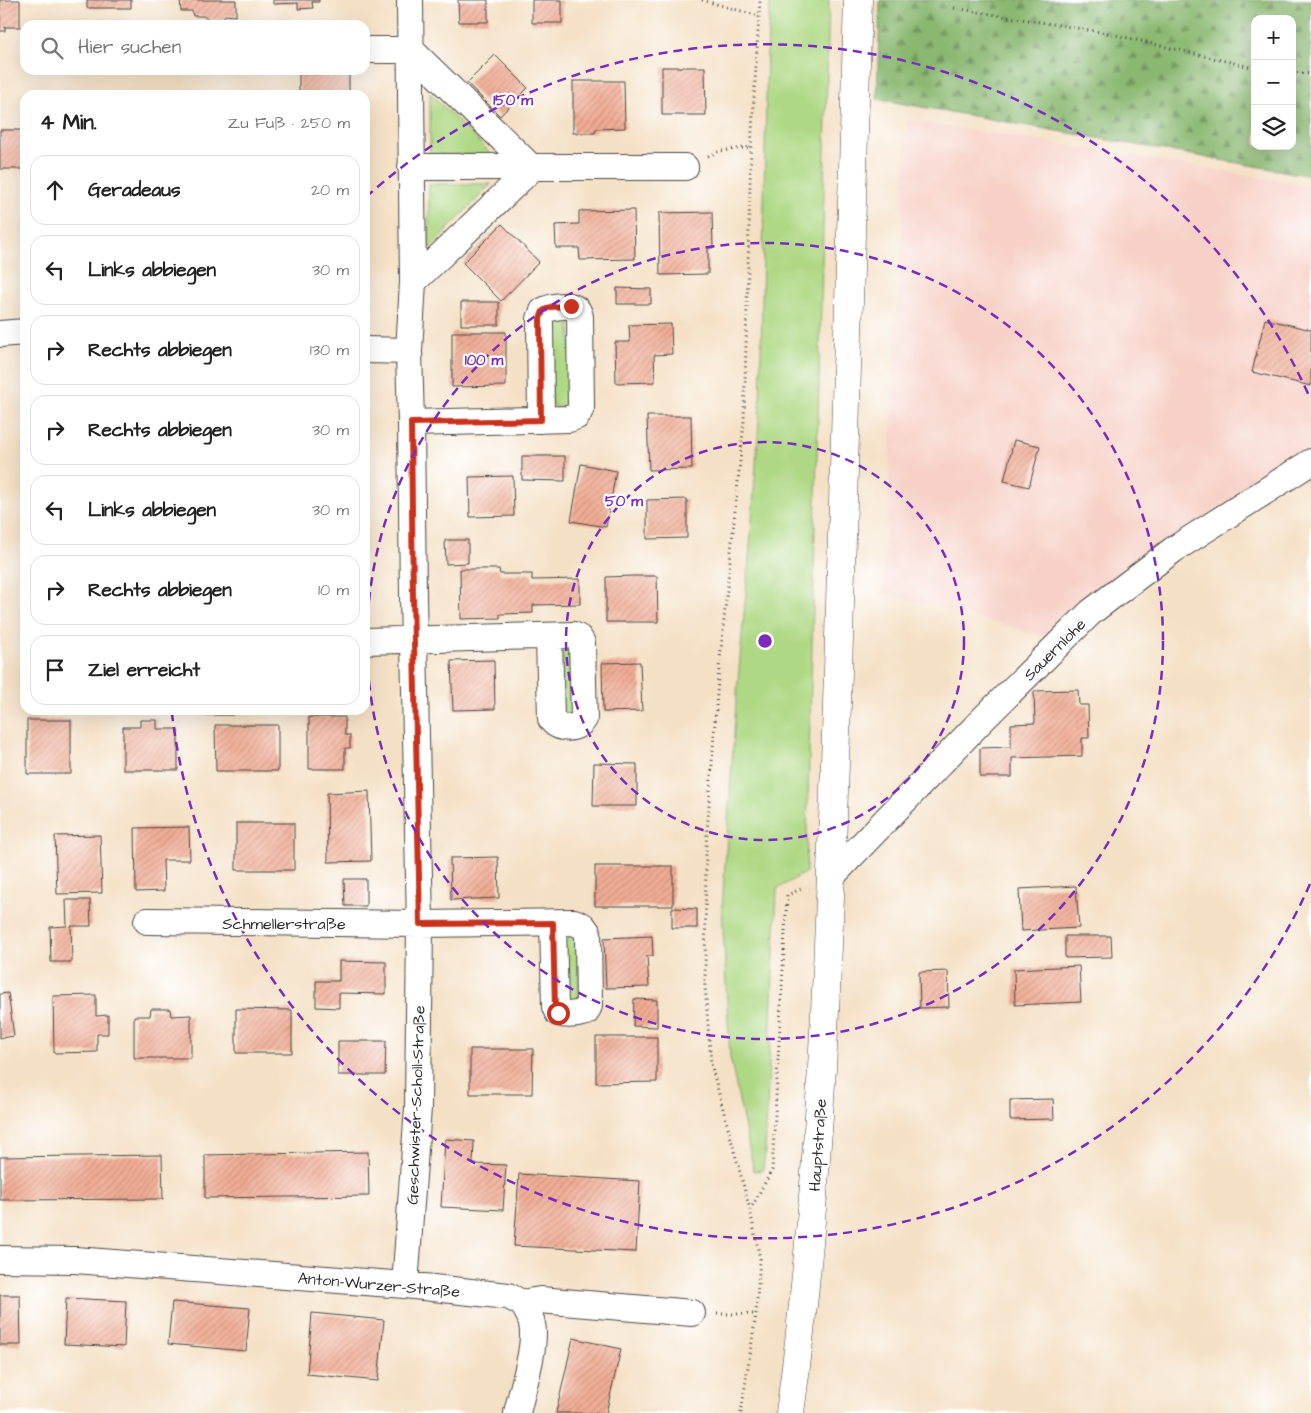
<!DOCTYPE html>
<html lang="de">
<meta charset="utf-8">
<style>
:root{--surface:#fff;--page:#f2f2f2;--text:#222;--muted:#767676;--line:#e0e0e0}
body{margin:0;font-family:"Architects Daughter",sans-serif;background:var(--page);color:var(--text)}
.controls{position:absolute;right:15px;top:15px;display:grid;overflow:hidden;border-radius:10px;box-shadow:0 5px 20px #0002}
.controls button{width:45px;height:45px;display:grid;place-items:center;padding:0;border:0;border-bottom:1px solid var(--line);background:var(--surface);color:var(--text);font:25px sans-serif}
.stop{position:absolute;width:15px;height:15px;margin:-11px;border:4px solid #c8321e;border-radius:50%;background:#fff}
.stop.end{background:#c8321e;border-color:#fff;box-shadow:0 1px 5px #0008}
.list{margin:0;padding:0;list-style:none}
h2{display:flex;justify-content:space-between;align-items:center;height:65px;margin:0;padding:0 20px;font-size:21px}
h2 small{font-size:16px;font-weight:400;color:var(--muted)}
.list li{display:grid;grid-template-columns:32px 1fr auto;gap:15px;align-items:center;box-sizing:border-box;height:70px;margin:0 10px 10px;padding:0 10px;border:1px solid var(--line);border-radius:15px}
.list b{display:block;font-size:19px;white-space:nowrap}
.list em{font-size:16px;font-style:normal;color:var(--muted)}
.icon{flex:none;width:28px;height:28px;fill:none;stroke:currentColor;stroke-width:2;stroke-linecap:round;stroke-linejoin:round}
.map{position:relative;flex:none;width:1311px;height:1413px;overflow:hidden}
.search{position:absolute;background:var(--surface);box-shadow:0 5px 20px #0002;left:20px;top:20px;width:350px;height:55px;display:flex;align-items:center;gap:12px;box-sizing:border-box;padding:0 18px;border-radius:15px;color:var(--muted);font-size:19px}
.panel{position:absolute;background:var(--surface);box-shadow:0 5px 20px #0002;left:20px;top:90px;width:350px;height:625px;border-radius:15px}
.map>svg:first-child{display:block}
</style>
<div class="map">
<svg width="1311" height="1413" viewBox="0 0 1311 1413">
<defs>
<pattern id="forest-firs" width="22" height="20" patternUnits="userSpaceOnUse" patternTransform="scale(1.25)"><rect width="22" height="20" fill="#8ab871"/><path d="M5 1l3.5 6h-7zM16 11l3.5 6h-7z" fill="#71965d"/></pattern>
<pattern id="building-hatch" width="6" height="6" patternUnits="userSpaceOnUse" patternTransform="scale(1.25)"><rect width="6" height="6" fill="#f2ad95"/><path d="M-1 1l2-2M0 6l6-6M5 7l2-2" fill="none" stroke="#c48d7a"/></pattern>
</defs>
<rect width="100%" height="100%" fill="#fff"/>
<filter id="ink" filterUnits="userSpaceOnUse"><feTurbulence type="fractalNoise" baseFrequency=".02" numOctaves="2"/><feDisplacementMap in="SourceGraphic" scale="10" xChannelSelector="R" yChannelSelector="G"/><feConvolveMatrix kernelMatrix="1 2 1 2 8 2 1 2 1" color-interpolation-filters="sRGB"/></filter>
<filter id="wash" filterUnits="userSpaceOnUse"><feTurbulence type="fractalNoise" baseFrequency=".0096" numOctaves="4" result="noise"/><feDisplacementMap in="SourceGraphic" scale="20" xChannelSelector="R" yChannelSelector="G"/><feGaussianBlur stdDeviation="1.12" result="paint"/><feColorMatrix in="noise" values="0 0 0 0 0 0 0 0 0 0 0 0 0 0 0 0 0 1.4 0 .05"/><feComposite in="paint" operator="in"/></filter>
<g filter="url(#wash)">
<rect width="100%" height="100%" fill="#f4e0c5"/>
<!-- built -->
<path fill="#f7d1c7" d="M907 120 1205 168 1311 187V451L1050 638 883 592Z"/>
<!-- grass -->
<path fill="#aed883" stroke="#6c8257" d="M770 0H829L806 872 777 889 765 1152 763 1170 754 1171 730 1057 722 909 736 704 750 548 760 407 767 50Z
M430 93 492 155 430 154Z
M429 184H491L429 249Z
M556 316H564L570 321 572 403 566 408H557L551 403V322Z
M563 646H569L575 711C569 716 566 716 559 711Z
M567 936H573L578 940 579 1001 568 1005 562 940Z"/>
<!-- forest -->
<path fill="url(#forest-firs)" stroke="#5a724e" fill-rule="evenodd" d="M880 0H1311V176L877 99ZM1255 19H1292V146H1255Z"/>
<g id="blocks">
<!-- building -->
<path fill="url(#building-hatch)" d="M0 0H20V27H5V31H0Z
M87 0H131V8H87Z
M180 0H236V16L225 15 222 20H209L203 16H193L192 11H181Z
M273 0H319V2H312L313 8 298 9V3L273 4Z
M458 0H488V22H459Z
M532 0H562V23H532Z
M495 55 528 88 500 116 467 83Z
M662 67H705L706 115H662Z
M299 74H349V95H299Z
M573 81H624L625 128 596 129 595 133H573Z
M0 130H25V169H0Z
M634 210 635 259 580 260 579 248H556L555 225 579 224V211Z
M712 212 713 248H708V274L660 275 659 213Z
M502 224 539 262 501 301 463 263Z
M617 288 651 289V304H617Z
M461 302H499V325H461Z
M1265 319 1311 330V386L1252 372Z
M671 324 672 354 654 355 655 382 616 383 615 342H630L629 325Z
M452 332H506V386L452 387Z
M647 416H691L692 469 649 470Z
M1014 440 1040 446 1029 487 1004 481Z
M522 456H565V481L522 480Z
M581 464 616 471 606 527 571 521Z
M513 476 514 516 470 517 469 477Z
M687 499V538L647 539V500Z
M445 540H468V563L446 564Z
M460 569H499L500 574H532V580L580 579V604L533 605V613L500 614V618L461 619Z
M632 576H657L658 622H606V577Z
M494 660 495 709 453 710 451 661Z
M640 662 642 711 603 712 602 663Z
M1078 690 1079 705H1088L1089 738H1082V756L1012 758V777H980V748L1011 747V724L1035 723 1034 691Z
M207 710H233V715H207Z
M309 717H345V735H350V748H345V769H309Z
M27 720H71V774H27Z
M140 720H157V729H178V770H123V727H140Z
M215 725H278V771H216Z
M594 763 637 764V806H593Z
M369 791 371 861 328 862 327 793Z
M236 823H294V870H236Z
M189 827 190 860H163L164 891 136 892 135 828Z
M100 835 102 893 57 894 55 836Z
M498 857 499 898 451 900 450 858Z
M595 866H673V906H595Z
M344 879H366V906H345Z
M1076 886 1079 928 1021 931 1019 889Z
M66 900H90L91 926H71L72 962H51L50 927 67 926Z
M672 908 697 909V928H672Z
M652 936 653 956H647L649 987 606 988 604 938Z
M1065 936H1111L1112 957 1065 958Z
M339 961 386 962V994L339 993V1008L316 1007V981H339Z
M1079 966 1081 1002 1015 1005 1014 969Z
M948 971 949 1007 920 1008 919 972Z
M8 993 14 1036 0 1038V994Z
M96 995V1016L108 1015V1034H97V1052L54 1053 53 996Z
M634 999 657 1000V1027L633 1026Z
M151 1009H170L171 1016 191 1015V1058H134V1016H150Z
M236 1009 292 1010V1053H236Z
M596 1037H657V1082L596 1083Z
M338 1041H386L385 1075H338Z
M470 1049H533L532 1094H470Z
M1053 1099 1054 1119 1010 1120V1100Z
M445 1139 474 1141 473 1164 506 1165 503 1210 441 1207Z
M368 1152 369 1196 205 1198V1155Z
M162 1155 163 1199 0 1200V1157Z
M519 1174 640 1181 636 1252 514 1246Z
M0 1295H20L21 1345H0Z
M66 1298 126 1301 124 1347 64 1344Z
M172 1302 250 1308 246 1351 168 1344Z
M312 1313 384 1320 378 1381 307 1374Z
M573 1338 621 1349 606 1413H556Z"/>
</g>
</g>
<g filter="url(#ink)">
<use href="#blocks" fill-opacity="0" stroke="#494642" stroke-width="1"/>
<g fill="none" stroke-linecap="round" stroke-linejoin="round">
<defs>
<path id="minor" d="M365 50H411L532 168 413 282
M411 167H685
M0 334 25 332
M365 350 409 351
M411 423 569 419 577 416 581 408 580 317C579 314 579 311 576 309 569 303 550 307 543 311L540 319 541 420
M365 641 573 635 579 638 582 643 584 719C576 731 558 730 551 719L549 636
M831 877 983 719 1091 612 1173 550 1311 462
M147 921 420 924 574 922 583 926 588 933 589 1006 586 1012C576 1015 568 1016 558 1013L555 1007 553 923
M0 1259 75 1260 405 1285 508 1296 522 1303 540 1300 692 1313
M405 1285 418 1108 420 924 413 596 411 423 409 351 413 282 410 0
M517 1413C522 1390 537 1345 532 1324 531 1316 526 1309 522 1303"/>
<path id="major" d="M790 1413C822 1178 829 940 837 704 844 469 851 235 858 0"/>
</defs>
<!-- minor casing -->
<use href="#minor" stroke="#494642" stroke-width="28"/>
<!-- major casing -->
<use href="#major" stroke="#494642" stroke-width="29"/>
<!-- path -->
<path stroke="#494642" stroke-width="3" stroke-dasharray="1 4" stroke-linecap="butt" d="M702 0 759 16
M954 8 1107 33 1255 68
M1292 72 1311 74
M708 156 720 151 751 147
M750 1210 772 1170 787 895 803 888
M717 1314H756
M741 1413 756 1314 760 1259 750 1210 711 1064 705 985 706 847 718 679 744 422 751 147 760 0"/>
<!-- minor -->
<use href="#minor" stroke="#fff" stroke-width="26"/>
<!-- major -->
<use href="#major" stroke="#fff" stroke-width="28"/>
</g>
</g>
<g fill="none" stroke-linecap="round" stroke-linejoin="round" filter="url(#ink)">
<!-- route -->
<path stroke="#c8321e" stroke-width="6" d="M558 1013 555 1007 553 923 420 924 413 596 411 423 541 420 540 319 543 311 550 307 571 306"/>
</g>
<!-- distance rings -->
<g fill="none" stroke="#7b2cbf" stroke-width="2.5" stroke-dasharray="9 6">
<circle cx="765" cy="641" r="199"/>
<circle cx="765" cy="641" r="398"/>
<path d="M1310 884A597 597 0 0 1 172 714M366 197A597 597 0 0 1 1310 398"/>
</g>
<g text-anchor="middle" stroke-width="4.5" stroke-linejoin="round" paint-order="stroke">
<!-- street labels -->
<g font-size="16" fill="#2b2b2b" stroke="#fff">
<text transform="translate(1054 649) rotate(-45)" y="6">Sauernlohe</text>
<text x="284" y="929">Schmellerstraße</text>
<text transform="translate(415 1105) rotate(-88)" y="6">Geschwister-Scholl-Straße</text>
<text transform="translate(817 1145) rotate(-86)" y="6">Hauptstraße</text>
<text transform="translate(379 1284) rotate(5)" y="6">Anton-Wurzer-Straße</text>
</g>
</g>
<circle cx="765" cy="641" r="8" fill="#7b2cbf" stroke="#fff" stroke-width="2.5"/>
<g font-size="15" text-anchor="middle" font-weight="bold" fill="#7b2cbf" stroke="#fff" stroke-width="4.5" stroke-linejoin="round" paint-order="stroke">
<text x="513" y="105">150 m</text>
<text x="484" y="365">100 m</text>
<text x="624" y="506">50 m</text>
</g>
</svg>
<div class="controls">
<button>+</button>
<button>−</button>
<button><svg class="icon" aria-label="layers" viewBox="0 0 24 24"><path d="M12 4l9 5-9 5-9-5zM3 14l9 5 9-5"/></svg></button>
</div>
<div class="stop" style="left:558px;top:1013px"></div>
<div class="stop end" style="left:571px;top:306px"></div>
<div class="search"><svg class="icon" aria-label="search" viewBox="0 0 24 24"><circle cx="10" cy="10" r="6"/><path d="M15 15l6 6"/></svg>Hier suchen</div>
<section class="panel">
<h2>4 Min.<small>Zu Fuß · 250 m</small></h2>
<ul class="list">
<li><svg class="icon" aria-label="ahead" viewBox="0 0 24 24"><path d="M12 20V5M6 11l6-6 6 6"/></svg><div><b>Geradeaus</b></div><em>20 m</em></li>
<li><svg class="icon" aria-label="left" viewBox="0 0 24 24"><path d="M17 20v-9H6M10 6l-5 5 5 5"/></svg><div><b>Links abbiegen</b></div><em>30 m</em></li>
<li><svg class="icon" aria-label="right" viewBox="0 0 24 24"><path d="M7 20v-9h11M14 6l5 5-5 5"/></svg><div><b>Rechts abbiegen</b></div><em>130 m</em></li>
<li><svg class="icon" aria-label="right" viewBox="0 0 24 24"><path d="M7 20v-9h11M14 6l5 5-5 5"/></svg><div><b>Rechts abbiegen</b></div><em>30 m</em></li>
<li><svg class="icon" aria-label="left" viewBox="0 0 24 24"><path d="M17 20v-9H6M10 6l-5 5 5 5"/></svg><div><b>Links abbiegen</b></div><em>30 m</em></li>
<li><svg class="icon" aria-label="right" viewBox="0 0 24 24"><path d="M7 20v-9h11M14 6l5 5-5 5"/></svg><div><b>Rechts abbiegen</b></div><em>10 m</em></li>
<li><svg class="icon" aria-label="arrive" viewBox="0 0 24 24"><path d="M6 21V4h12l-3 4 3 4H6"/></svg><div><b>Ziel erreicht</b></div></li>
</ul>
</section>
</div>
